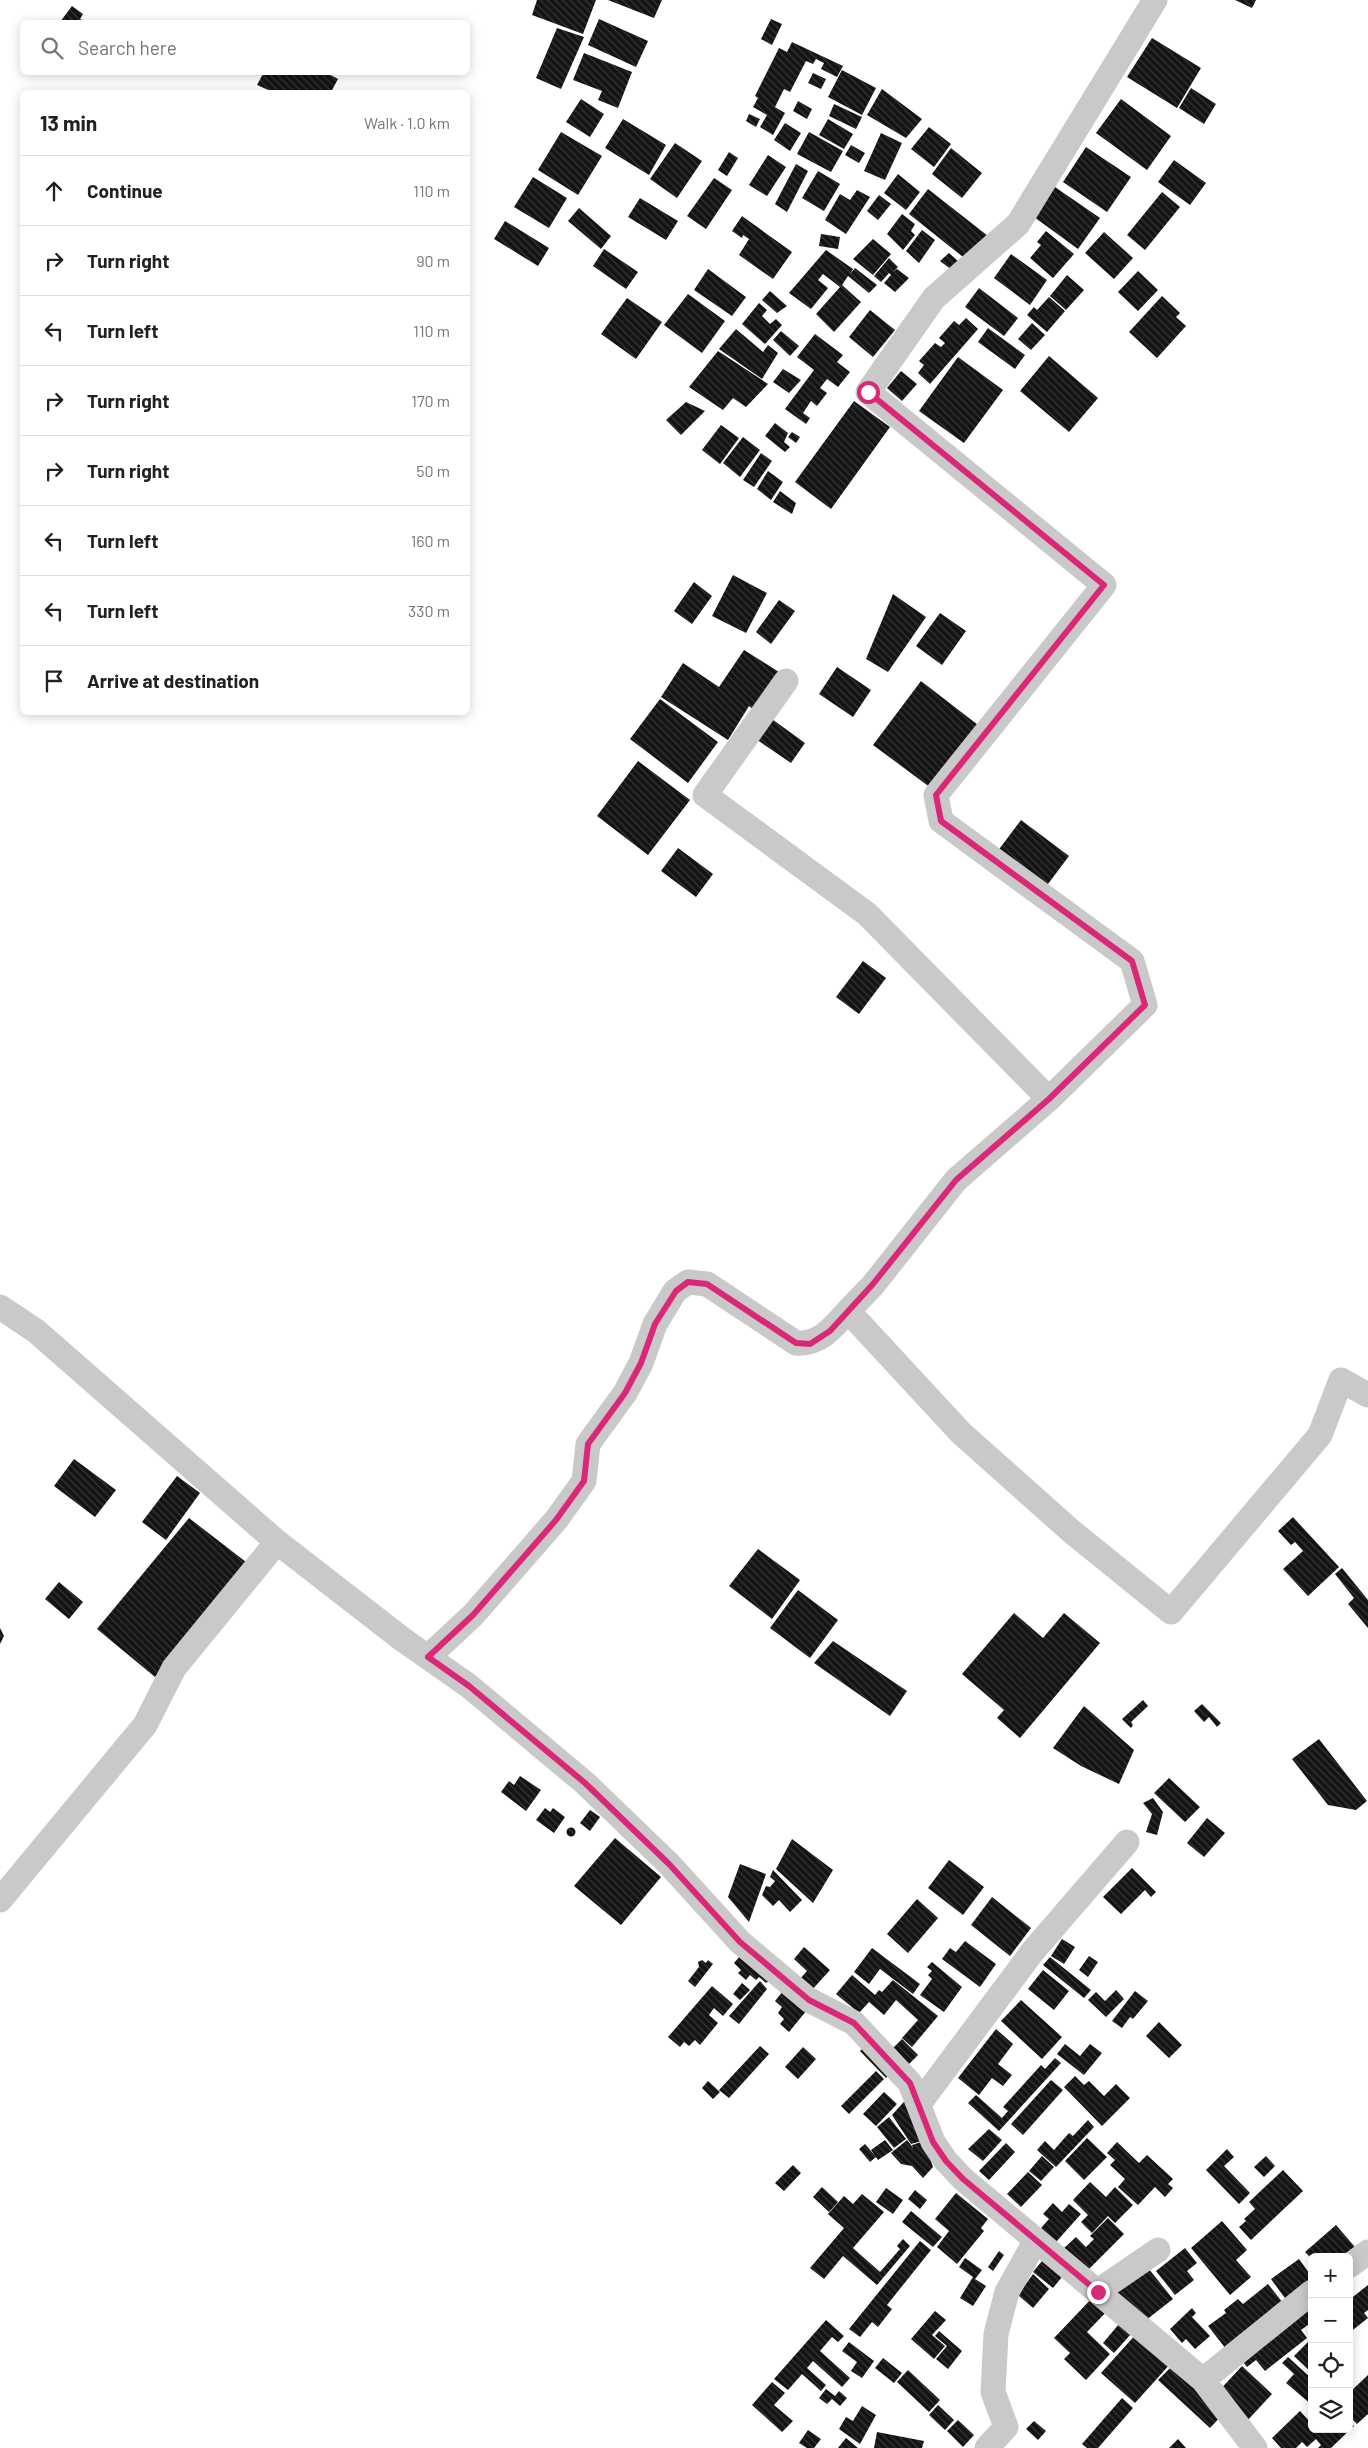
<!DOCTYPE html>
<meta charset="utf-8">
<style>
:root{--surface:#fff;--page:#f6f6f6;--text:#202124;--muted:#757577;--line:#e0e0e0}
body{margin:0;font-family:Barlow,sans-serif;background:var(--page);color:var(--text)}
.controls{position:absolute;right:15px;bottom:15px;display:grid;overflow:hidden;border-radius:8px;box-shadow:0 2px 12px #0003}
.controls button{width:45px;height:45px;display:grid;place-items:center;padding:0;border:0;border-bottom:1px solid var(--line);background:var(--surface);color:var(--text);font:25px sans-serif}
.stop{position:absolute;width:15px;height:15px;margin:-11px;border:4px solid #db2777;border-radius:50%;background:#fff}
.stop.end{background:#db2777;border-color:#fff;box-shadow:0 1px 5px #0008}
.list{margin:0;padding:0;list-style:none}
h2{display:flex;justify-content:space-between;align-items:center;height:65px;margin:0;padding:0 20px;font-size:21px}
h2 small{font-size:16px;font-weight:400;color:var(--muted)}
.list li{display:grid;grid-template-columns:32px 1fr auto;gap:15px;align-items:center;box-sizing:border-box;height:70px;padding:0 20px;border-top:1px solid var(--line)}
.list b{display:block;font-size:19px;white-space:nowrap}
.list em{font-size:16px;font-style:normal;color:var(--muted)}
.icon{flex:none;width:28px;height:28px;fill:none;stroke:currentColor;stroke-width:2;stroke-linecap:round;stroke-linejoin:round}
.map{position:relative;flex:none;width:1368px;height:2448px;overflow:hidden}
.search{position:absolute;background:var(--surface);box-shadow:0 2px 12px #0003;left:20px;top:20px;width:450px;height:55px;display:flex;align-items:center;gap:12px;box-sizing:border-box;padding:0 18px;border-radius:8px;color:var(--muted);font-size:19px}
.panel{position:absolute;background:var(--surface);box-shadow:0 2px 12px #0003;left:20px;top:90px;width:450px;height:625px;border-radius:8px}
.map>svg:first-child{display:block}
</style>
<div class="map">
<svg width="1368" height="2448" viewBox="0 0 1368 2448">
<defs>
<pattern id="building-back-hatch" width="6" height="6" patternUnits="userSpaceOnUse" patternTransform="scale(1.25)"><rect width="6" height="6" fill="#131313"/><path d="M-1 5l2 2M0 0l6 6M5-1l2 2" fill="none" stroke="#363636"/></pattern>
</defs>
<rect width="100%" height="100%" fill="#fff"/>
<!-- building -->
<path fill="url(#building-back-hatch)" d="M537 0H596L583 34 532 15Z
M608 0H662L654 18Z
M1235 0H1256L1252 8Z
M72 6 83 14 80 19 86 22H60Z
M599 19 648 41 636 67 588 45Z
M771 19 782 24 772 45 761 39Z
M557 28 584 37 561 89 536 78Z
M1152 38 1201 68 1177 108 1127 77Z
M792 42 843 66 837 77 821 69 824 63 816 59 813 64 806 61 790 92 784 89 775 107 768 103 785 113 773 135 760 127 767 115 753 107 758 98 755 96 779 48 787 52Z
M584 53 632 72 618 108 598 100 602 91 573 80Z
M842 70 876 88 862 115 828 97Z
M264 72H325L338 79 331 92H273L257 85Z
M813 73 826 79 821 89 808 83Z
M1191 88 1216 104 1204 124 1179 108Z
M882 89 922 119 906 138 867 115Z
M581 99 604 114 590 137 566 122Z
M1121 99 1171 136 1147 170 1096 133Z
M798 101 812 109 807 119 793 111Z
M834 104 862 117 856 129 829 116Z
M749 114 760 119 756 127 746 121Z
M623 119 666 145 649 175 605 148Z
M828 119 853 134 844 149 819 135Z
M785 123 801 133 790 151 774 140Z
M929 127 951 144 934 167 911 149Z
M561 132 602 156 578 195 538 170Z
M809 132 843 151 831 172 797 154Z
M881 133 902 143 885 180 864 171Z
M675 143 702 161 677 198 650 179Z
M851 145 865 153 859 163 845 155Z
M1086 147 1131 177 1107 212 1063 182Z
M951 148 982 173 962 198 932 174Z
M729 152 738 158 727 176 718 170Z
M768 155 786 167 767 196 749 185Z
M1174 160 1206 183 1190 205 1158 182Z
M796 164 808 171 787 212 775 204Z
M818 171 840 184 824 211 802 198Z
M898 174 920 192 906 210 884 193Z
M533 177 567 198 549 228 514 207Z
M714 178 732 190 706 229 687 216Z
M1055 187 1100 218 1078 249 1034 217Z
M928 189 988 236 968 261 909 214Z
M857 190 870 197 846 234 825 220 840 194 850 200Z
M1162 192 1180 207 1145 250 1127 235Z
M879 195 891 204 878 220 867 211Z
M640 198 678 221 666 240 628 217Z
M579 208 611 236 601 249 568 221Z
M902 214 915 224 911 231 915 235 903 250 887 234Z
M742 216 792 252 773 279 739 255 749 239 743 235 742 238 732 231Z
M505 221 549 248 538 266 494 239Z
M922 230 935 240 919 263 906 251Z
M1046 231 1074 254 1053 278 1030 258 1041 245 1037 242Z
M1104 232 1133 258 1114 279 1085 253Z
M821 234 840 237 838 249 819 246Z
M873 239 891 254 873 275 853 259Z
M604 249 638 272 626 289 593 266Z
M826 250 853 269 850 274 855 268 877 285 869 293 848 276 842 285 861 302 834 332 816 314 840 287 823 274 818 280 828 288 811 309 789 293Z
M949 253 959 262 952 270 940 261Z
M1011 254 1047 280 1030 305 994 278Z
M889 258 898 267 893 272 897 269 909 278 895 292 884 283 891 275 889 273 881 282 874 276Z
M708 269 746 297 732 316 694 290Z
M1138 271 1158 290 1138 311 1118 292Z
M1067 275 1084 290 1066 310 1050 296Z
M979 288 1018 318 1004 336 965 307Z
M770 291 787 306 777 313 762 300Z
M688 294 725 321 702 353 664 325Z
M1162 296 1180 313 1176 317 1186 326 1157 358 1129 332Z
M1049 297 1065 311 1047 332 1027 315 1034 307 1037 310Z
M627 298 662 322 636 359 601 334Z
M759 303 767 310 762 316 770 324 776 319 782 325 765 344 742 324Z
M870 310 895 330 873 357 849 337Z
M966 318 978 329 930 384 918 373 924 365 919 361 935 343 941 347 945 343 939 338 954 321 959 325Z
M1032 323 1045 335 1031 350 1018 339Z
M988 328 1025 355 1015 369 978 342Z
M736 329 763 352 768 345 778 353 762 379 719 349Z
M781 331 799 346 790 356 773 340Z
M815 334 843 355 837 362 850 372 838 387 827 379 820 388 827 393 817 406 811 401 803 413 810 418 806 424 785 409 814 370 797 357Z
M718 351 768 384 746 407 733 398 723 410 689 387Z
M1049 356 1098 398 1069 432 1020 391Z
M958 357 1003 390 964 443 919 411Z
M783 369 801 380 789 393 773 382Z
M901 371 917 384 902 401 887 388Z
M854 401 890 427 831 509 795 482Z
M686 402 705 411 681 435 666 420Z
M775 423 788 433 784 442 790 447 785 452 765 436Z
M721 425 739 438 720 464 702 450Z
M792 432 800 437 796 443 788 437Z
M743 437 760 450 740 477 723 463Z
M761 453 772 461 754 487 743 480Z
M768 471 783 482 771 500 757 489Z
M780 491 796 503 792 514 773 502Z
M733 575 767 593 746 633 712 616Z
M694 582 712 596 692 624 674 611Z
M893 594 926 617 888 672 866 659Z
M779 600 795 611 771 644 756 632Z
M940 613 966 631 942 665 916 646Z
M744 650 779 672 754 710 749 706 728 740 661 697 683 663 719 687Z
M837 667 871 690 853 717 819 694Z
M921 681 978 725 931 788 873 745Z
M660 699 718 742 688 783 630 739Z
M765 714 805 743 791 763 750 735Z
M638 761 690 800 648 855 597 816Z
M1021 820 1069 856 1045 888 997 852Z
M678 848 713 874 696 897 661 871Z
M863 961 886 978 859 1014 836 997Z
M74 1459 116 1490 95 1517 54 1486Z
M177 1476 200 1493 166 1540 142 1522Z
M1293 1517 1339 1567 1308 1596 1283 1569 1303 1551 1295 1542 1291 1545 1278 1531Z
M189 1518 246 1562 155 1677 97 1629Z
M758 1549 800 1580 772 1619 729 1586Z
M1342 1568 1368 1600V1628L1348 1604 1354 1598 1335 1574Z
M59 1582 83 1602 69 1619 45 1599Z
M798 1590 838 1620 810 1658 770 1628Z
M1014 1613 1043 1638 1064 1613 1100 1643 1020 1738 997 1718 1004 1710 962 1674Z
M0 1628 4 1636 0 1644Z
M833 1641 907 1691 890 1716 814 1663Z
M1143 1700 1148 1706 1131 1722 1133 1725 1131 1728 1122 1719Z
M1202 1704 1221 1723 1217 1727 1209 1717 1204 1722 1194 1711Z
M1084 1706 1134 1750 1119 1784 1081 1766 1053 1748Z
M1319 1739 1367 1801 1356 1810 1328 1805 1292 1759Z
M520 1776 541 1790 526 1811 501 1792 509 1781 514 1785Z
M1169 1778 1200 1807 1185 1822 1154 1793Z
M1153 1798 1163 1812 1157 1835 1146 1832 1152 1814 1143 1803Z
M545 1808 550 1812 553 1808 565 1817 554 1833 536 1820Z
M590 1810 600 1817 590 1831 580 1823Z
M1207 1818 1225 1833 1204 1857 1187 1843Z
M566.5 1832a4.5 4.5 0 1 1 9 0a4.5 4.5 0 1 1-9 0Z
M615 1838 661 1877 621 1925 574 1886Z
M792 1839 833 1870 813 1903 776 1869Z
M949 1860 984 1887 963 1915 928 1888Z
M740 1864 766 1874 749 1922 728 1897Z
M1132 1868 1156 1892 1151 1897 1145 1890 1121 1914 1103 1897Z
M773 1870 802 1900 790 1912 779 1900 773 1906 762 1895 766 1886 770 1887 775 1881 770 1877Z
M992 1897 1031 1928 1010 1956 971 1925Z
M917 1899 938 1918 908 1953 887 1934Z
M1062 1939 1075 1947 1064 1964 1051 1956Z
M965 1941 996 1964 980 1987 942 1959 950 1948 956 1952Z
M804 1947 830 1970 811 1991 799 1980 807 1971 794 1959Z
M872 1948 920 1984 913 1994 880 1969 869 1984 854 1972Z
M740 1956 769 1981 766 1983 759 1977 756 1980 750 1975 746 1980 738 1973 741 1970 734 1963Z
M1089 1956 1098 1962 1088 1977 1079 1970Z
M1050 1957 1091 1990 1084 1998 1043 1965Z
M702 1960 706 1963 708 1960 713 1964 695 1987 688 1981 699 1967 698 1962Z
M932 1962 962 1987 944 2012 920 1995 932 1979 928 1975 932 1971 927 1967Z
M1043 1970 1069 1991 1054 2010 1028 1989Z
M852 1975 875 1995 879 1990 882 1992 893 1980 938 2016 912 2047 902 2038 918 2020 896 2000 884 2015 869 2002 859 2013 836 1994Z
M760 1981 767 1989 739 2024 729 2016Z
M742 1983 750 1990 740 2000 733 1994Z
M712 1986 733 2004 723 2016 714 2008 709 2015 718 2023 700 2045 695 2040 689 2046 684 2042 680 2047 668 2037Z
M1116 1990 1124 1999 1106 2017 1088 2000 1096 1992 1105 2001Z
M783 1991 807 2010 789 2032 780 2024 784 2019 778 2013 782 2007 775 2001Z
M1135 1991 1148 2001 1133 2019 1130 2017 1122 2028 1112 2021Z
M1021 2000 1062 2037 1042 2059 1001 2021Z
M1159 2022 1182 2045 1169 2058 1146 2036Z
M996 2029 1013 2044 998 2064 1012 2075 1003 2086 992 2078 979 2095 958 2078Z
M902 2039 918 2055 906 2067 890 2051Z
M869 2042 894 2069 886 2078 860 2051Z
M1065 2044 1080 2056 1090 2044 1102 2053 1084 2075 1057 2054Z
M760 2046 769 2054 729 2098 719 2090Z
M803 2047 816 2059 798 2079 785 2067Z
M1055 2058 1061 2063 999 2131 968 2103 976 2095 1002 2118 1008 2111 1003 2107 1041 2065 1045 2069Z
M876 2071 884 2079 849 2114 841 2106Z
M1075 2076 1084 2085 1089 2081 1104 2096 1116 2084 1130 2098 1102 2126 1064 2087Z
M1051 2080 1063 2090 1023 2135 1011 2124Z
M708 2081 720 2092 713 2099 702 2088Z
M884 2092 897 2104 876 2126 863 2114Z
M910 2095 922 2141 911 2144 892 2115Z
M889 2117 906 2139 894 2148 877 2127Z
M1088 2120 1094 2127 1056 2167 1037 2150 1045 2141 1054 2150 1069 2133 1073 2136Z
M989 2129 1002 2140 983 2161 968 2149Z
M1087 2138 1107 2157 1084 2180 1065 2161Z
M885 2140 893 2150 878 2160 871 2150Z
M907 2140 911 2145 907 2146 911 2145 913 2148 912 2145 924 2141 933 2167 923 2178 912 2166 901 2164 891 2153Z
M1117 2142 1139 2163 1147 2155 1173 2179 1168 2184 1173 2188 1165 2197 1155 2187 1138 2205 1118 2187 1125 2179 1110 2165 1115 2160 1107 2153Z
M1006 2143 1015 2152 989 2180 979 2171Z
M865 2144 876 2157 870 2162 859 2149Z
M1227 2149 1234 2157 1224 2166 1250 2193 1239 2204 1206 2170Z
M1042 2156 1054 2167 1041 2181 1029 2171Z
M1266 2156 1275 2166 1264 2177 1254 2167Z
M793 2165 801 2173 784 2191 775 2183Z
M1283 2170 1303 2191 1251 2240 1239 2227 1246 2221 1244 2219 1255 2209 1249 2202Z
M1028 2172 1042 2185 1021 2207 1007 2194Z
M1090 2182 1106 2197 1115 2187 1133 2205 1115 2223 1108 2216 1092 2233 1081 2222 1088 2215 1073 2200Z
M822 2187 838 2202 829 2212 813 2197Z
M886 2188 903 2200 893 2214 876 2202Z
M915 2190 927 2200 920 2209 908 2199Z
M956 2193 988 2219 981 2228 984 2231 957 2264 937 2247 949 2231 935 2219Z
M862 2194 884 2212 853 2248 880 2272 900 2249 897 2246 903 2239 910 2246 877 2285 843 2256 824 2279 810 2268 844 2228 828 2214 844 2196 853 2204Z
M1053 2203 1062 2212 1069 2204 1081 2214 1056 2242 1041 2228 1049 2219 1043 2214Z
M911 2211 942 2237 933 2247 902 2222Z
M1108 2218 1124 2234 1085 2273 1062 2250 1076 2237 1086 2247 1094 2239 1090 2236Z
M1222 2221 1247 2250 1236 2260 1251 2277 1230 2295 1191 2248Z
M1336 2225 1355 2247 1344 2257H1312V2259L1305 2252Z
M920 2241 931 2250 887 2305 892 2309 878 2327 872 2322 860 2337 849 2329Z
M1185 2248 1197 2263 1187 2271 1194 2280 1175 2295 1156 2271Z
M999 2251 1004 2255 993 2271 988 2267Z
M1046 2256 1066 2272 1053 2288 1033 2272Z
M965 2258 982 2270 975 2279 986 2286 973 2306 960 2298 973 2277 959 2267Z
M1299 2259 1312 2277V2283L1287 2301 1271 2279Z
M1148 2268 1173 2299 1141 2324 1117 2292Z
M1033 2274 1049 2289 1033 2308 1018 2295Z
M1268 2284 1287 2308 1230 2354 1208 2326 1226 2313 1224 2310 1238 2299 1243 2304Z
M1368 2285V2310L1364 2313 1368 2318 1349 2333V2300Z
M1095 2295 1109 2309 1087 2332 1110 2354 1086 2380 1064 2359 1070 2353 1054 2338Z
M1304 2306 1312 2316V2322L1301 2330 1307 2338 1265 2371 1256 2360 1247 2367 1239 2357Z
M1192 2308 1196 2313 1192 2317 1210 2336 1195 2349 1186 2339 1182 2343 1170 2329Z
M935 2311 946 2320 932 2335 945 2346 934 2359 911 2339Z
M826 2320 844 2336 838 2342 832 2337 820 2351 850 2378 842 2387 813 2361 807 2368 826 2385 821 2391 802 2374 788 2390 774 2379Z
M1119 2324 1131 2334 1114 2353 1103 2343Z
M939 2331 962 2351 948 2369 936 2359 947 2346 935 2336Z
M1138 2332 1172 2362 1135 2403 1101 2373Z
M1312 2338V2373L1294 2356Z
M849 2342 874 2361 862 2378 851 2371 857 2362 842 2351Z
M1288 2357 1312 2379V2405L1286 2383 1294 2374 1282 2363Z
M883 2358 902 2373 894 2383 875 2368Z
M1172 2366 1223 2414 1210 2428 1158 2380Z
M1242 2366 1272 2394 1246 2422 1216 2394Z
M908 2370 940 2400 929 2412 897 2382Z
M1368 2375V2414L1357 2424 1349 2416V2393Z
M772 2382 785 2393 774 2405 793 2421 782 2432 752 2405Z
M826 2389 835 2396 839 2391 847 2398 840 2406 832 2399 827 2404 819 2398Z
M1122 2398 1133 2408 1098 2448H1087L1082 2444Z
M938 2405 954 2420 945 2430 929 2415Z
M862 2406 876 2415 860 2444 839 2429 846 2417 853 2421Z
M1300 2411 1312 2424V2429H1349V2421L1354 2426 1331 2448H1318L1321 2445 1316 2439 1307 2447 1302 2442 1296 2448H1281L1272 2438Z
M958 2420 974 2435 963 2447 947 2431Z
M1034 2421 1046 2431 1038 2440 1026 2429Z
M808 2430 821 2439 814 2448H807L799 2443Z
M877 2432 924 2441 922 2448H874Z
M846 2438 858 2448H838Z
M1178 2439 1186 2448H1169Z"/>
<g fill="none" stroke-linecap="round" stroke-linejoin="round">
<!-- minor -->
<path stroke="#c9c9c9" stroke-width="25" d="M786 681 705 795 867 914 1049 1099 1145 1005 1132 961 941 821 936 795 1104 585 868 392 934 298 1018 224 1155 0
M1049 1099 956 1180 873 1285 848 1311 961 1433 1071 1531 1171 1612 1320 1435 1341 1380 1368 1395
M0 1307 36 1331 277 1542 402 1639 469 1686 585 1783 669 1864 740 1942 809 2000 854 2023 910 2083 933 2142 946 2161 963 2179 1203 2380 1255 2448
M428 1657 473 1615 556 1520 584 1481 588 1444 625 1393 641 1363 655 1324 675 1291 688 1282 707 1284 796 1343C820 1345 832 1328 848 1311
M0 1900 145 1725 174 1668 277 1542
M919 2104 1033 1951 1127 1842
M1349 2266 1368 2252
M1098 2291 1158 2250
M1203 2380 1312 2292
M987 2448 1006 2427 993 2392 996 2334 1007 2292 1036 2240"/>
</g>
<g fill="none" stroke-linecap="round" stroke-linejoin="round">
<!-- route -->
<path stroke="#db2777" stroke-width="6" d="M868 392 1104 585 936 795 941 821 1132 961 1145 1005 1049 1099 956 1180 873 1284 830 1331 810 1344 796 1343 707 1284 688 1282 676 1291 655 1324 641 1363 625 1393 588 1444 584 1481 556 1520 473 1615 428 1657 469 1686 585 1783 669 1864 740 1942 809 2000 854 2023 910 2083 933 2142 946 2161 963 2179 1098 2292"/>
</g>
</svg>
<div class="controls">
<button>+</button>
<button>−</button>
<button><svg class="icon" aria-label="locate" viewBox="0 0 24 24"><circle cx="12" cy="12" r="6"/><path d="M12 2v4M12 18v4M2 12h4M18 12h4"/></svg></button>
<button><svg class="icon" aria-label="layers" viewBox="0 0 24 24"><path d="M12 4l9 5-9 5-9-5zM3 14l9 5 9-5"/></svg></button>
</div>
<div class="stop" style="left:868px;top:392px"></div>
<div class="stop end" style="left:1098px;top:2292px"></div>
<div class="search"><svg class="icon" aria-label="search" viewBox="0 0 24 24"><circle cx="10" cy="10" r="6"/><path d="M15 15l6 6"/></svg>Search here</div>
<section class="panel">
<h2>13 min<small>Walk · 1.0 km</small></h2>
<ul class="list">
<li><svg class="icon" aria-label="ahead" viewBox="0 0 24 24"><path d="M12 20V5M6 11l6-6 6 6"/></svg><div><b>Continue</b></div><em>110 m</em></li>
<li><svg class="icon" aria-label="right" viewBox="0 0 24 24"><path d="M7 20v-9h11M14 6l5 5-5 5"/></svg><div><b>Turn right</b></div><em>90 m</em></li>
<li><svg class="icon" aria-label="left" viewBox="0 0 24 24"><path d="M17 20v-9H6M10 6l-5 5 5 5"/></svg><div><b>Turn left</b></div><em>110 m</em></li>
<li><svg class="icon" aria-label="right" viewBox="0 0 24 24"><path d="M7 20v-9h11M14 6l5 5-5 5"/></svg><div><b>Turn right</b></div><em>170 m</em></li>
<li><svg class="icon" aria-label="right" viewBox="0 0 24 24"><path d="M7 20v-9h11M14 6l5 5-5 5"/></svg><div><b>Turn right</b></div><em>50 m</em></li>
<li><svg class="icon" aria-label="left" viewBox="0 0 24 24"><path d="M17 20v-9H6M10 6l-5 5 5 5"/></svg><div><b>Turn left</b></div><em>160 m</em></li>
<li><svg class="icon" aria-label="left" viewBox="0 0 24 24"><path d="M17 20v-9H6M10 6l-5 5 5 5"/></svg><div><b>Turn left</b></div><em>330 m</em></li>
<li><svg class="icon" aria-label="arrive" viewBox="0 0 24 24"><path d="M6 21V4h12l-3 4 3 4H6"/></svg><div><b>Arrive at destination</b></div></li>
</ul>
</section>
</div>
